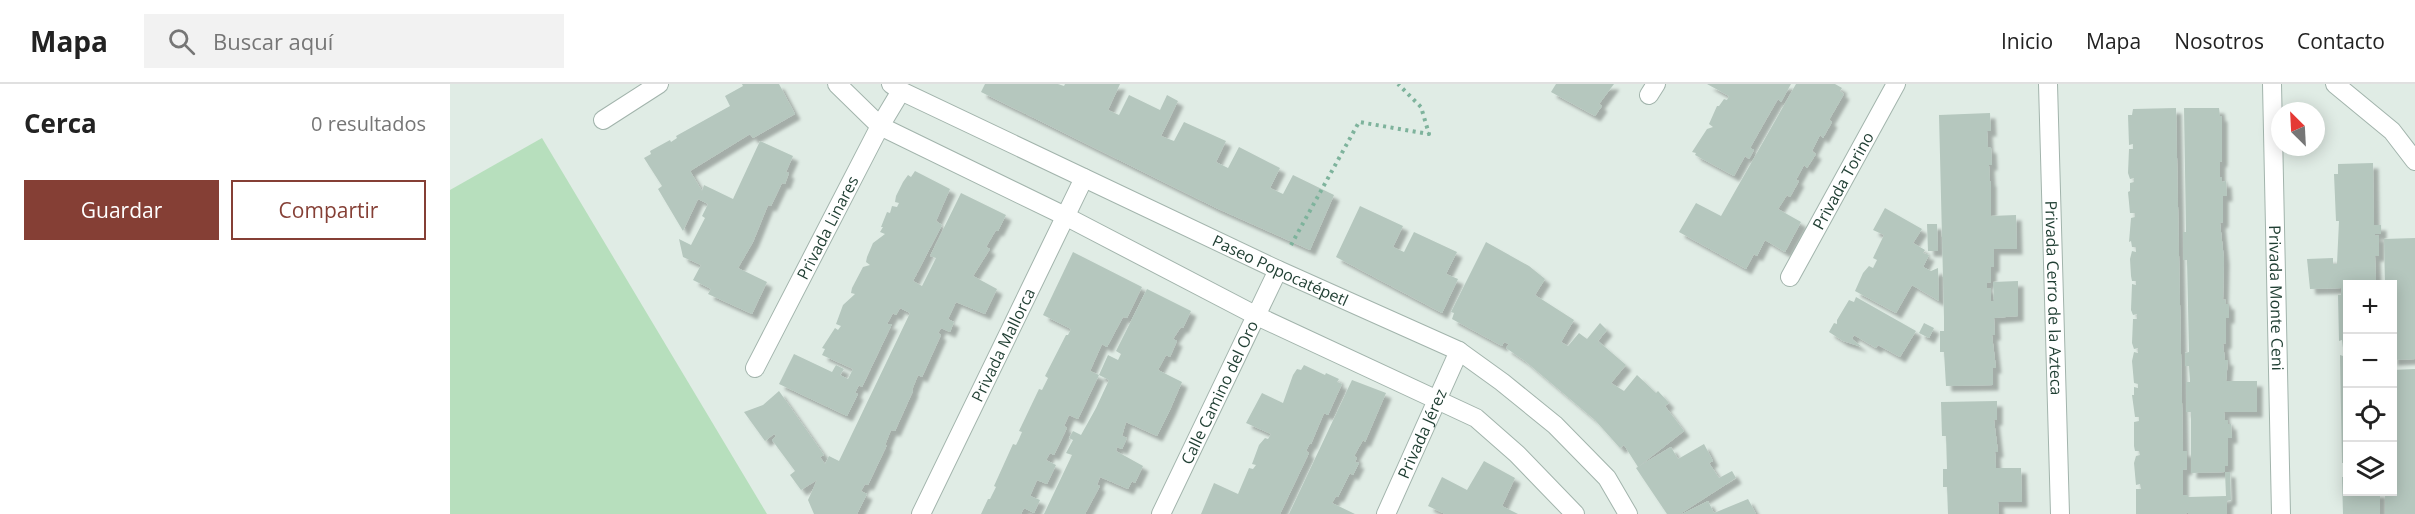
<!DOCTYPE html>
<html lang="es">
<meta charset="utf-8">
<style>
:root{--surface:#fff;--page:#f2f2f2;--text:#222;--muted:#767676;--line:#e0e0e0;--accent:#853f35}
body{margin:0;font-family:"Open Sans",sans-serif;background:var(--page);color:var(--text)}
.controls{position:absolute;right:18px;bottom:18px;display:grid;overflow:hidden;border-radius:0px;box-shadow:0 3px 15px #0003}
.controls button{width:54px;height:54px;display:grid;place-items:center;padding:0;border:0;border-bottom:2px solid var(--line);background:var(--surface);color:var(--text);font:30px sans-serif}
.compass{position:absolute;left:1821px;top:18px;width:54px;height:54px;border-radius:50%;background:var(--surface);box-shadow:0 3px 15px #0003;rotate:336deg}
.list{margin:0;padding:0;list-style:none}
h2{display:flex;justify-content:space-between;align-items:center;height:78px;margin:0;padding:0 24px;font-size:26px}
h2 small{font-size:20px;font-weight:400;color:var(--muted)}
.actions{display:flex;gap:12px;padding:18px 24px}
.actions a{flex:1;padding:14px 0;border:2px solid var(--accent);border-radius:0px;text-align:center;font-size:21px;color:var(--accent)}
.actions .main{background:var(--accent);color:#fff}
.icon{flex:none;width:33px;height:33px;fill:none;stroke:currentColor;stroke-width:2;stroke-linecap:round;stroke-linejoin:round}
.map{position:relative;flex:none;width:1965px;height:430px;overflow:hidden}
header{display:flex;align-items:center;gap:36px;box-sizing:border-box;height:84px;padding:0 30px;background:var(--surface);border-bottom:2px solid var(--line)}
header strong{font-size:28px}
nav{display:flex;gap:33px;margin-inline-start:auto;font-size:21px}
.search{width:420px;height:54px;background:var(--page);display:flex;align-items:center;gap:15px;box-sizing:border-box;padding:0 21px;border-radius:0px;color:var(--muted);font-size:22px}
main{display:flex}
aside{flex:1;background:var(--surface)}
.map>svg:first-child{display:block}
</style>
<header>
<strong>Mapa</strong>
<div class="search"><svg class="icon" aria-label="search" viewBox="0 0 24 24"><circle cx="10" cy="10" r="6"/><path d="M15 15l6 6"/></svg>Buscar aquí</div>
<nav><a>Inicio</a><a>Mapa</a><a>Nosotros</a><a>Contacto</a></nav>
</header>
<main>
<aside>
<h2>Cerca<small>0 resultados</small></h2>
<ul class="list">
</ul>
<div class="actions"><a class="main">Guardar</a><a>Compartir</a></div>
</aside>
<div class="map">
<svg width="1965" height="430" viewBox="0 0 1965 430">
<defs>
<filter id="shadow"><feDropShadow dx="5.5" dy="5.5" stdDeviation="1.5" flood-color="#0004"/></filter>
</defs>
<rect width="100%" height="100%" fill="#e0ece5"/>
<!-- green -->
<path fill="#b7dfbd" d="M92 54 317 430H0V106Z"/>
<!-- building -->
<path fill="#b5c7be" filter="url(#shadow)" d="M292 0H329L345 30 303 54 300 50 240 87 252 107 254 101 283 115 310 57 343 72 336 88 339 89 335 100 332 99 321 122 318 121 303 158 288 184 317 198 302 230 258 210 261 205 243 196 251 181 233 173 229 155 241 161 255 134 252 132 258 120 248 115 233 147 208 105 212 102 194 74 201 70 200 67 220 56 221 58 227 54 226 52 280 22 275 12 293 2Z
M535 0H608L614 2 615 0H670L658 26 669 31 679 11 710 26 717 11 728 17 711 52 724 57 734 38 776 57 766 78 778 84 789 63 830 84 820 104 833 110 843 91 884 111 860 166 766 124 531 8Z
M1106 0H1164L1149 20 1152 22 1145 32 1101 8Z
M1257 0H1341L1331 18 1328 15 1317 34 1300 64 1304 66 1299 75 1295 72 1284 92 1245 71 1246 69 1242 68 1257 45 1263 43 1259 40 1267 22H1269L1274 15 1277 16 1279 12Z
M1346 0H1385L1392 4 1390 7 1394 10 1379 36 1382 38 1373 54 1370 51 1362 67 1366 70 1357 84 1354 81 1346 96 1349 97 1340 113 1337 111 1328 125 1351 138 1335 168 1315 156 1307 172 1304 170 1296 185 1229 148 1246 119 1271 132Z
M1726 24 1733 367H1737V385L1733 386V411H1738V413L1776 412 1775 388 1741 389V328H1736V298H1740L1739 282H1735V269L1739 268 1737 176H1733V148H1736L1734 24H1769L1770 32H1772V77L1770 78V93H1772V98L1776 97 1777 112H1773V138L1770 139 1774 175 1773 216 1775 215 1776 220H1779V234H1776V259L1773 260 1775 276H1778L1776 297H1807V328H1774L1775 336H1778V340H1781L1782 354H1778V382H1775V388H1780L1781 416 1777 417V430H1738V428L1735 430H1686V405H1691L1690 400 1686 401 1684 379 1686 372 1690 371 1689 367H1685L1684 362V338L1689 337V333H1685L1682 311H1684V303L1688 304V300L1684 299 1682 277 1684 268 1688 269V264L1684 265 1682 259 1683 235H1687V230L1683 231 1681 226 1682 200 1686 201V197H1682L1681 192 1680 175 1682 167 1686 168V163H1682L1681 157 1679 158 1681 134 1685 133V129H1680L1678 108 1680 107V99L1684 98V94L1680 95 1678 89 1679 65H1683V60L1679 61 1678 31H1682L1683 25Z
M1540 29 1541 47H1537L1538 63 1541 64 1542 81H1539L1540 97H1541V132L1566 131 1567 165H1544V183H1541V198L1537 199V204H1541V217H1544L1543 198 1568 197V232L1544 234 1545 251H1542L1546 284H1543V301L1496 302 1494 268H1490V247H1494V234L1489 31Z
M1923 79 1924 141H1931V150H1925V152L1929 151V172H1925L1926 201H1898V408H1930V430H1893L1892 393H1895V386L1894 379H1892L1890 271 1893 272V264L1892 256 1889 257 1888 211H1891V204L1860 205 1857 175 1883 174V180H1887L1889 137H1886L1884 90H1888V80Z
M465 87 500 105 486 137 492 141 463 197 472 202 486 174 480 172 511 109 556 131 548 147 546 146 536 163 540 165 523 192 547 205 535 230 506 218 498 235 504 238 500 248 491 244 488 249 491 251 472 293 468 291 462 306 463 307 445 347 441 346 435 361H437L418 401 415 400 411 407 417 410 407 430H364L358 416 367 396 351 406 340 391 345 387 322 356 326 352 324 350 315 357 294 328 313 321 329 307 374 371 370 373 375 380 379 372 389 377 460 229 450 224 446 231 443 229 437 240H442L412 303 409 301 405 309 408 310 397 332 329 300 344 270 382 288 386 281 394 285 390 291 398 295 403 285 372 271 375 265 372 264 385 244 388 246 391 242 386 240 393 221 405 210 401 209 402 204 413 183 420 181 416 178 417 173 423 159 435 150 430 148 433 143H431L437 128 440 129 442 122 447 123 449 119 445 118 446 112 453 98 458 91 461 93Z
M910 122 953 142 943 163 954 168 964 148 1007 168 996 190 1008 195 992 229 886 173Z
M1435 124 1472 145 1463 159 1475 166 1473 169 1479 171 1473 183 1481 187 1488 184 1489 217 1462 201 1446 229 1405 207 1413 189 1419 182 1423 184 1427 176 1423 174 1434 151 1423 146Z
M1477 140H1487L1488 167H1478Z
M1965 154V275L1942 276V201H1935L1934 155Z
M1036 158 1079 182 1095 195 1085 211 1124 236 1111 258 1118 262 1129 249 1137 255 1150 239 1157 246 1148 257 1176 281 1161 299 1174 307 1187 291 1206 309 1208 307 1219 319 1215 322 1234 347 1188 383 1174 361 1170 364 1145 336 1075 277 1056 264 1059 260 1054 258 1052 262 1002 235 1004 229 1001 228Z
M623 168 692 203 677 234 673 233 657 263 652 260 640 287 649 291 628 335 619 331 614 342 617 344 604 371 600 369 596 376 606 381 597 400 587 396 580 412 590 416 584 429 574 424 571 430H531L538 415H540L546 403 544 402 563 360 566 361 569 355 572 348 569 347 589 305 592 306 598 294 595 292 616 251H618L621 245 593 231Z
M697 205 741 227 733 244 731 243 723 255 727 257 720 273 716 271 708 286 732 298 720 326 707 352 676 338 672 352 677 354 672 365 667 363 666 367 693 382 685 399 682 397 678 405 650 393 647 401 650 402 635 430H594L622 371 616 369 623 356 619 354 623 347 631 351 646 324 659 296 649 291 658 271 668 276 671 270 666 267Z
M1406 213 1466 247 1450 273 1428 261 1426 264 1404 251 1402 255 1412 263 1393 257 1379 248 1384 239 1387 240V236L1399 216 1404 218Z
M1474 239 1484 244 1479 254 1469 249Z
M854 281 875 291 876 289 889 295 887 298 892 300 878 331 874 329 861 360 860 359 856 367 859 369 830 430H751L764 399 788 410 799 384 803 385 806 381 802 380 809 361 815 354 818 355 821 350 796 339 812 309 833 319 843 291 847 285 851 286Z
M1965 285V430H1935V408H1942V286Z
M902 296 936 309 915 358 913 356 904 372 907 374 905 378 909 379 903 391 900 389 888 413 886 412 882 419 905 430H839Z
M1547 317V336H1544L1548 368H1545L1546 384H1571L1572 418H1548L1549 430H1498L1497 403H1493V385H1497L1496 352H1492L1491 318Z
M1254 360 1263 377 1259 379 1269 394 1282 387 1286 394 1230 430H1217L1186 384 1221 363 1228 375Z
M1034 377 1065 394 1052 422 1068 430H995L978 422 992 393 1017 406Z
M1298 415 1306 430H1232L1258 417 1264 429Z"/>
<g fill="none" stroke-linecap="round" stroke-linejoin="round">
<defs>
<g id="street">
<path d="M387 0 430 42 615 132 807 232 1026 334 1067 370 1125 430"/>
<path id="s1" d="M441 0 451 7 828 186 1009 267 1052 298 1105 341 1157 394 1178 430"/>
<path id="s2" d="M1598 0 1610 430"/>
<path id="s3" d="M1822 0 1831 430"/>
<path d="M1885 0 1942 47 1965 77"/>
<path d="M1199 11 1206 0"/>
<path d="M153 36 209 0"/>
<path id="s4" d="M1340 193 1446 0"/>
<path id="s5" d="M305 284 430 42 451 7"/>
<path id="s6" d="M471 430 634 94"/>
<path id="s7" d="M711 430 828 186"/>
<path id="s8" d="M936 430 1009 267"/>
</g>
</defs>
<!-- street casing -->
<use href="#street" stroke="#a2b4ac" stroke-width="20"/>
<!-- path -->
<path stroke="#7eb39c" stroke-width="4" stroke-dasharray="3 4.5" stroke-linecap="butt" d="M841 161 909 38 979 50 971 23 948 0"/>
<!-- street -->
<use href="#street" stroke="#fff" stroke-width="18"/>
</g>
<g text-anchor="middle" stroke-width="6" stroke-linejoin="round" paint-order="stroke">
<!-- street labels -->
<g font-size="16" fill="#1f3e32" stroke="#f1f9f4">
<text dy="6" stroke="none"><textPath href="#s4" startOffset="110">Privada Torino</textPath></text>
<text dy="6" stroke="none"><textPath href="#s5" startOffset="158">Privada Linares</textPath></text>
<text dy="6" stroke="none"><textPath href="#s1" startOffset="432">Paseo Popocatépetl</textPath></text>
<text dy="6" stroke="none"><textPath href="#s2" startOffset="214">Privada Cerro de la Azteca</textPath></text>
<text dy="6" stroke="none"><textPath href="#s3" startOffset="214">Privada Monte Ceni</textPath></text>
<text dy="6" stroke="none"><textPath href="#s6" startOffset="188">Privada Mallorca</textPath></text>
<text dy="6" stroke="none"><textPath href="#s7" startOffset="135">Calle Camino del Oro</textPath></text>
<text dy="6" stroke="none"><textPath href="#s8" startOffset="88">Privada Jérez</textPath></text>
</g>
</g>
</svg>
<div class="controls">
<button>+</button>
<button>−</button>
<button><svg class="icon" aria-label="locate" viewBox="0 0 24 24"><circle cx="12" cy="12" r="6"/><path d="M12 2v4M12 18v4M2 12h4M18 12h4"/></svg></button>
<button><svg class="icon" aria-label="layers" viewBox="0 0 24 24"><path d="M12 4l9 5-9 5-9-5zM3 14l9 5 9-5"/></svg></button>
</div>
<svg class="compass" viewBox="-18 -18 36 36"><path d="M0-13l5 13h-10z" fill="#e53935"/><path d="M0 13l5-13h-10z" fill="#767676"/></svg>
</div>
</main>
